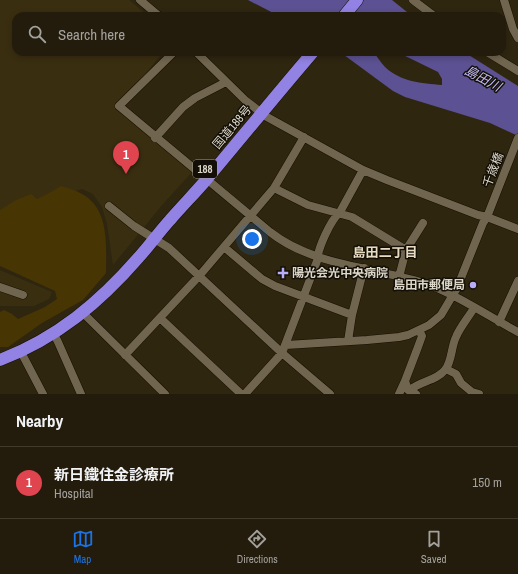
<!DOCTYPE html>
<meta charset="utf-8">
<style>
:root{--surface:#231c0c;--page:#2f291a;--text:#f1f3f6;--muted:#a3a19d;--line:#403a2d;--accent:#1a73e8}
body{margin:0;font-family:"Archivo Narrow","Noto Sans JP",sans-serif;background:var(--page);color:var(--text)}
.you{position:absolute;left:252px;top:239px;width:14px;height:14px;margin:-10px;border:3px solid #fff;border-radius:50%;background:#1a73e8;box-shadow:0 0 0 6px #1a73e833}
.badge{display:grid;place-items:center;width:26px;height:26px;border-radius:50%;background:var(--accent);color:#fff;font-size:13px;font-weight:700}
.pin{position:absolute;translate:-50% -33px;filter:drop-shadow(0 1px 2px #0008)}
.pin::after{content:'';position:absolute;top:21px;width:14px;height:12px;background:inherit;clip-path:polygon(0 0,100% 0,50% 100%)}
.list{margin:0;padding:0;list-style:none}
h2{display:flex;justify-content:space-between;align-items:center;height:52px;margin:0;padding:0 16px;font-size:17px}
h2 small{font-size:13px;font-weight:400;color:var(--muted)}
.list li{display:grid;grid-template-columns:26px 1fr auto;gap:12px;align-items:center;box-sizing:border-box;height:72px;padding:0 16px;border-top:1px solid var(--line)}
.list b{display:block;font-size:15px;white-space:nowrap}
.list p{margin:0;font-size:13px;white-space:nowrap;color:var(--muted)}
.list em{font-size:13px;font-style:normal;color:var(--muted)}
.icon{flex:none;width:22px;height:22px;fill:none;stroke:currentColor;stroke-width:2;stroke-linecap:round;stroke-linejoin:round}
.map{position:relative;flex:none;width:518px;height:394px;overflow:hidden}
.search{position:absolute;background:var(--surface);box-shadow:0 2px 6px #0003;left:12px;right:12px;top:12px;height:44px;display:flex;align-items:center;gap:10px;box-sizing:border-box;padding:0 14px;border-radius:12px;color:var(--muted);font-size:15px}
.sheet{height:124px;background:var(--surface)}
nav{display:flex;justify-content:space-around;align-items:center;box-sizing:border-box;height:56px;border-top:1px solid var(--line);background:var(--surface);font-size:11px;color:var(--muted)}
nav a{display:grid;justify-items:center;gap:2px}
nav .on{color:var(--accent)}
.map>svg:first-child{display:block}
</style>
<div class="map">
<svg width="518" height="394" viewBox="0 0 518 394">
<rect width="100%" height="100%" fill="#2f2610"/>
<!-- built -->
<path fill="#3a2e11" d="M0 0H129L148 16H16V52H163L119 107 194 170 162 205 113 265 107 224 102 207 93 194 82 189 15 209 0 217Z
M0 270 52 292 49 299 34 306H0Z"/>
<!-- green -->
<path fill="#473503" d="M61 186C68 188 75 190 82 194 110 209 106 247 106 273L83 300 42 323 8 347H0V312L4 310 12 314 18 319 45 307 57 299 55 291 0 266V210L16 200 31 194 37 199 51 192Z"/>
<!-- water -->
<path fill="#5c5192" d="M248 0H392L412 16H279Z
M340 52H373C378 57 381 63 385 67 401 82 421 83 442 85V79L438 72 397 52H464L518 86V136L490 123 405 97 393 91Z"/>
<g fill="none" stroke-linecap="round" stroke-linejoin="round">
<defs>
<path id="minor" d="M140 0 159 16
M413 0 434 16
M504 0 513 29 518 38
M174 52 119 106 270 232C313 266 373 267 424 283 456 294 488 316 518 332
M196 52 246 101 267 117 363 170 387 180 478 215 487 217 518 229
M487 52 518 71
M155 138 183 107 195 98 226 82
M274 188 308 205 352 217 406 250
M109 206 134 226 169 248 282 353 330 394
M224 247 262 279 275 286 352 315
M399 277 406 250 423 223
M0 287 23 295
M83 313 165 394
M160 318 241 394
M499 322 518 281
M54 334 58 342 81 394
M348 341 352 315 364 268
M286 345 367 340 399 337 408 335 429 325 441 315 457 288 483 223 487 217 518 138
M21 352 43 394
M125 355 200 275 274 188 304 137
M446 369 456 374 461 383 472 392 479 394
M405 381 418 347 422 336 419 330
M410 390C420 381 436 381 445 370 452 362 451 347 456 337 460 327 468 318 474 308
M245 394 282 353 317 261C318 248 330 221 340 212L363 170
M399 394 405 381 408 390 416 394"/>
<path id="highway" d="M344 16 357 0
M0 360C57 338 99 303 139 257 150 245 159 232 170 220 182 206 195 193 206 180 242 137 277 94 313 52"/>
</defs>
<!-- minor casing -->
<use href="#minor" stroke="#170e00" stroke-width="9"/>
<!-- highway casing -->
<use href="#highway" stroke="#170e00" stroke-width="13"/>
<!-- minor -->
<use href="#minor" stroke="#70654e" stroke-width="8"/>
<!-- highway -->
<use href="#highway" stroke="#9282e3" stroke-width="12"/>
</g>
<!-- markers -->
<g fill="#b6acf8" stroke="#130f06" stroke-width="1.5">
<path d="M281 267h4v4h4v4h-4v4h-4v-4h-4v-4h4z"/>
<circle cx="473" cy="285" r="4"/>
</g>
<g text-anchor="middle" stroke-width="3" stroke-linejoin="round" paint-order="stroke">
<!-- shield labels -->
<rect fill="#130f06" stroke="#a19c90" stroke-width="1" x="193" y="160" width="24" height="18" rx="3"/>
<g font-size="11" font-weight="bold" fill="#ded8cb">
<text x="205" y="173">188</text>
</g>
<!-- street labels -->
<g font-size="12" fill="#ded8cb" stroke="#130f06">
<text transform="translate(232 127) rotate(-50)" y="4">国道188号</text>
<text transform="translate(493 170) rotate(-69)" y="4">千歳橋</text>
</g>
<!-- poi labels -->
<g font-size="12" font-weight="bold" fill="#ded8cb" stroke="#130f06" text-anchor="start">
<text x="292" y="277">陽光会光中央病院</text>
<text x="465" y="289" text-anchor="end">島田市郵便局</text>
</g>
<!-- water labels -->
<g font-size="13" font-style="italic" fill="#c3bcf6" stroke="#130f06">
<text transform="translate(483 78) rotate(28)" y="5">島田川</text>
</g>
<!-- neighbourhood labels -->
<g font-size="13" font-weight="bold" fill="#e8dbc1" stroke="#130f06">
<text x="385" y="257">島田二丁目</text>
</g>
</g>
</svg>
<div class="you"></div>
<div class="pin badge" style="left:126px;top:174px;background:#e0444e">1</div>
<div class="search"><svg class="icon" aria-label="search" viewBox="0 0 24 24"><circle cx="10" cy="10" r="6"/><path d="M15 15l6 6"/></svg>Search here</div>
</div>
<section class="sheet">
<h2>Nearby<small></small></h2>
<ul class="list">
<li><span class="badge" style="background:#e0444e">1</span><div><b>新日鐵住金診療所</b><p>Hospital</p></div><em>150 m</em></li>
</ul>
</section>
<nav>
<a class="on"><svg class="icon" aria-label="map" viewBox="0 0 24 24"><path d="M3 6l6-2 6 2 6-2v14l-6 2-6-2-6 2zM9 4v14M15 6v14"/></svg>Map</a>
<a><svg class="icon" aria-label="directions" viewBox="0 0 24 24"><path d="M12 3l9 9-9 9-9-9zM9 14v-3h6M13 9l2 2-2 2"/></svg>Directions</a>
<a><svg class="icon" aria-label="saved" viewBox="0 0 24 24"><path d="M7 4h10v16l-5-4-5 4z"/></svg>Saved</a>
</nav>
